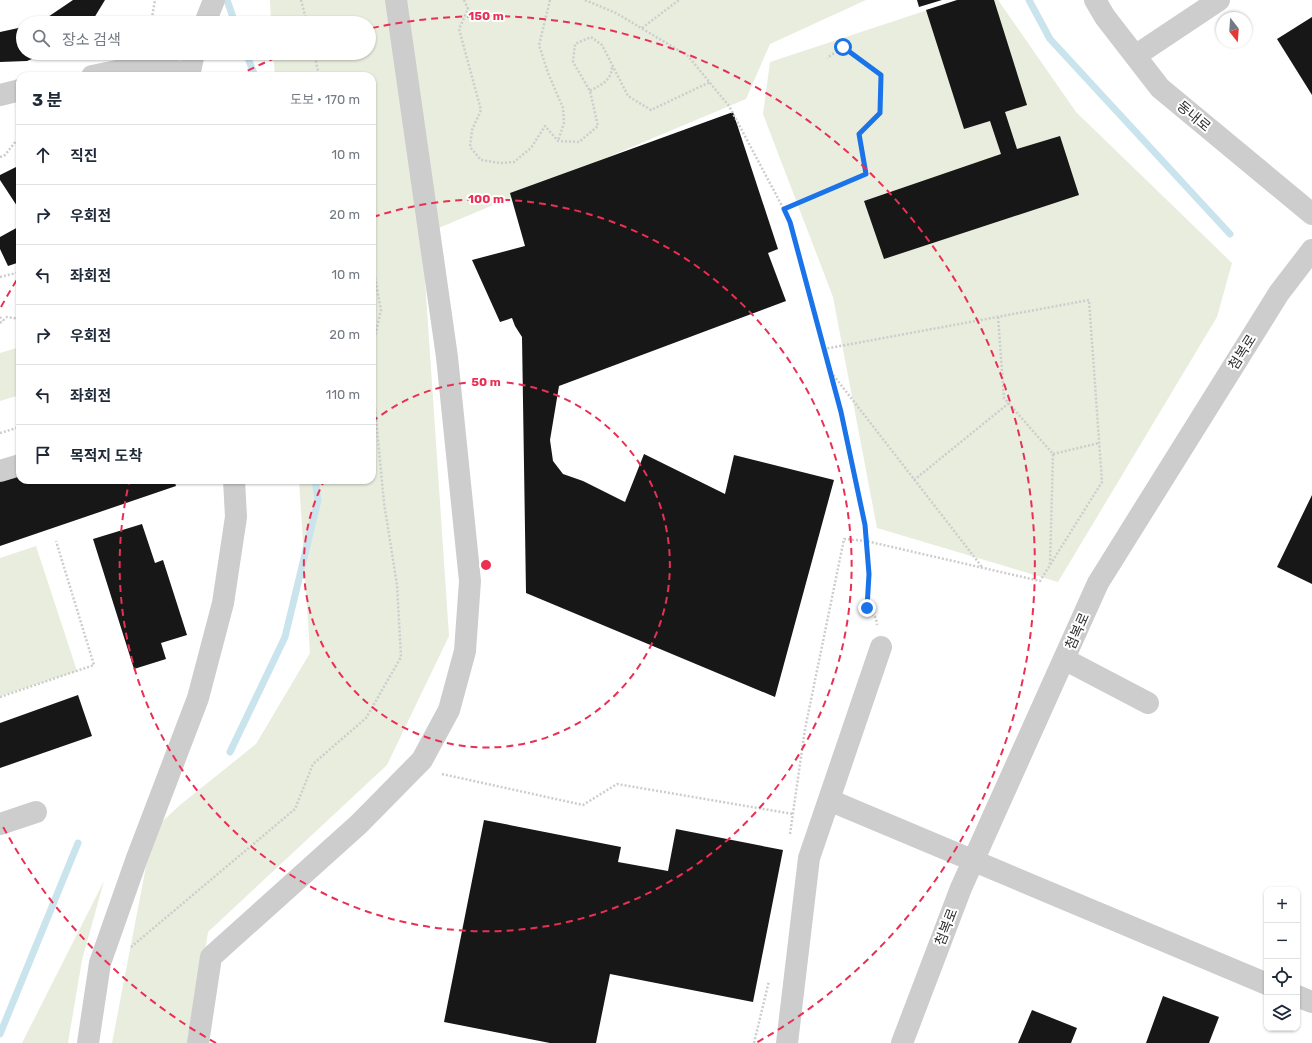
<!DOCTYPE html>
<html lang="ko">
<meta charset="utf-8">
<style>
:root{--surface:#fff;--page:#f6f6f7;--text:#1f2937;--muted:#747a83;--line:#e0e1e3}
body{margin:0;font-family:Rubik,"Noto Sans KR",sans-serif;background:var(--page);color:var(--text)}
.controls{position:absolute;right:12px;bottom:12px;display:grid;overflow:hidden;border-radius:8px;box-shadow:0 1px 3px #0004}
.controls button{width:36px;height:36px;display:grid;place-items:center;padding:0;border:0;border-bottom:1px solid var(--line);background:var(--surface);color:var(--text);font:20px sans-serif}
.compass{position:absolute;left:1216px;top:12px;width:36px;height:36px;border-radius:50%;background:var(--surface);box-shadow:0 1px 3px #0004;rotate:163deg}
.stop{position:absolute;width:12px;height:12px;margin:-9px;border:3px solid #1a73e8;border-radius:50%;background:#fff}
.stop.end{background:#1a73e8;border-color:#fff;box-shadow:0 1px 4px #0008}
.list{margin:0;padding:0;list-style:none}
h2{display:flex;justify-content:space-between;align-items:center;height:52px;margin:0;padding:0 16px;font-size:17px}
h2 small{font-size:13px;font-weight:400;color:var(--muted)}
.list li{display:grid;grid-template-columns:26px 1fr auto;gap:12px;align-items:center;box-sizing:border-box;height:60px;padding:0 16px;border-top:1px solid var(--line)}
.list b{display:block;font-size:15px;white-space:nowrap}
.list em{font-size:13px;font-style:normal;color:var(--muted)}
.icon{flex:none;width:22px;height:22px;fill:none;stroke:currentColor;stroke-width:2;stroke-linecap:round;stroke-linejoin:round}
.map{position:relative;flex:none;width:1312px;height:1043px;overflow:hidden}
.search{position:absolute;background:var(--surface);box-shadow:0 1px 3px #0004;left:16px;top:16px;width:360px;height:44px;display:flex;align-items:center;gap:10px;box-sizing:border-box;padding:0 14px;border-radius:22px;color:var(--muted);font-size:15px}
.panel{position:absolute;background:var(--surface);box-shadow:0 1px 3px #0004;left:16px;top:72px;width:360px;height:412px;border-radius:12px}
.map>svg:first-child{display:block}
</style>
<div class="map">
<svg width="1312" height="1043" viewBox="0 0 1312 1043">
<rect width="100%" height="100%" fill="#fff"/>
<!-- green -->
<path fill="#e8edde" d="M270 0H866L770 44 746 99 422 235 449 636 387 765 208 932 191 1043H112L153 830 180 805 256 744 310 653 299 480H372V76H275L273 53H369V23H271Z
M958 0H998L1076 112 1232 263 1217 317 1058 582 877 528 833 297 763 114 770 62Z
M20 347V395L0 401V353Z
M36 546 77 671 0 696V558Z
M104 881 82 960 68 1043H22Z"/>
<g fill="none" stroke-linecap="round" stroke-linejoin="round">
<!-- stream -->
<path stroke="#cae4ed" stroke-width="7" d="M227 0 235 23
M1029 0 1050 39 1230 234
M246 53 255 76
M230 752 285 637 318 500 315 480
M0 1034 78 843"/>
</g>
<!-- building -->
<path fill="#171717" d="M73 0H105L91 23H39Z
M917 0H942L919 7Z
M957 0H994L1027 105 1005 112 1017 149 1060 136 1079 195 884 259 864 201 1001 154 990 121 964 129 926 10Z
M1312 17V95L1277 39Z
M23 27V53H46L27 61 0 62V32Z
M733 112 778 249 768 253 786 301 559 386 550 440 553 461 563 474 583 481 625 502 644 454 725 494 734 455 834 480 775 697 526 593 522 337 515 326 512 318 500 322 472 260 525 246 510 193Z
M20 165V204L17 206 0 180V175Z
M20 226V262L8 266 0 249V237Z
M20 471V480H174L176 486 0 546V478Z
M1312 495V584L1277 567Z
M142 524 155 563 163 560 187 635 161 643 166 659 134 669 93 539Z
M78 695 92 736 0 768V723Z
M484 820 621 847 618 862 668 871 676 829 783 850 753 1002 610 974 596 1043H550L444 1022Z
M1163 996 1219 1017 1209 1043H1146Z
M1032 1010 1077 1028 1071 1043H1018Z"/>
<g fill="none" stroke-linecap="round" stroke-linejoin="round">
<!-- path -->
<path stroke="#cdcdcd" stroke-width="2.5" stroke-dasharray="2 2" stroke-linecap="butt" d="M301 0 307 23
M464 0 468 9 459 29 481 110 472 130 470 147 481 160 500 163 514 162 531 148 545 126 558 141 579 142 598 126 590 91 573 62 575 44 591 37 602 45 628 96 651 110 710 82
M550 0 539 45 548 73 563 108 564 123 558 141
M585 0 616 13 688 56 729 106 790 221 841 412 865 525 869 574 867 608 876 618 877 625
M151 23 155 0
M642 28 679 0
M314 53 319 76
M590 91C602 84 611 81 612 67
M0 157 5 155 16 141
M784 209 866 174 859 133 880 113 881 75 843 47 827 58
M372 262 381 310 372 350
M0 277 20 272
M0 317 3 321
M998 317 1004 398 1053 454 1050 565
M0 323 7 317 20 319
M831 372 982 567
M0 433 20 427
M1053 454 1099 443
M914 480 1009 403
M0 697 94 665 56 541
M442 774 583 805 617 784 793 814
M790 834 805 729 844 539 866 541 1040 581 1102 482 1089 300 824 349
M131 947 295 809 313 764 366 718 401 657 397 585 384 503 372 376
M754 1043 769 981"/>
<!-- minor -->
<path stroke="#cdcdcd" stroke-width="22" d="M1095 0 1105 17 1160 88 1312 214
M205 23 214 0
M1135 56 1219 0
M92 76 157 63 189 76
M189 76 194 53
M0 95 20 90
M0 471 20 465
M1064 659 1148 703
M829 800 1267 984
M0 824 36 812
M1297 996 1312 1002
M88 1043 100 963 137 858 198 698 223 603 236 517 234 480
M198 1043 211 957 359 824 422 760 449 710 465 651 470 581 447 357 396 0
M787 1043 809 858 881 647
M902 1043 961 888 1098 583 1279 293 1312 250"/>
</g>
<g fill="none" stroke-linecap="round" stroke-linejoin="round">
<!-- route -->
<path stroke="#1a73e8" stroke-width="5" d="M843 47 881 75 880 113 859 134 866 174 784 209 790 222 841 412 865 525 869 574 867 608"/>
</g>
<!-- distance rings -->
<g fill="none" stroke="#ea2f53" stroke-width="2" stroke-dasharray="7 5">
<path d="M372 422A183 183 0 1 1 324 481"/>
<path d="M373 217A366 366 0 1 1 129 483"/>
<path d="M216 1043A549 549 0 0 1 1 823M1 307A549 549 0 0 1 18 278M237 76A549 549 0 0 1 285 54M372 28A549 549 0 0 1 756 1043"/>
</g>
<g text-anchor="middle" stroke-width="4" stroke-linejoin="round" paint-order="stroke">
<!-- street labels -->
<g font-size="14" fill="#303030" stroke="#fff">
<text transform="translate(1194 116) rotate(40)" y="5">동내로</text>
<text transform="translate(1242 352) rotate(-58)" y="5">첨복로</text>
<text transform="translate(1077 631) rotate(-66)" y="5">첨복로</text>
<text transform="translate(946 927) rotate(-69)" y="5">첨복로</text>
</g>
</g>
<circle cx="486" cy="565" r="6" fill="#ea2f53" stroke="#fff" stroke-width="2"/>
<g font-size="12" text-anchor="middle" font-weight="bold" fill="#ea2f53" stroke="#fff" stroke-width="4" stroke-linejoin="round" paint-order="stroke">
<text x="486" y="20">150 m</text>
<text x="486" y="203">100 m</text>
<text x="486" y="386">50 m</text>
</g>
</svg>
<div class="controls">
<button>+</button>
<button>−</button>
<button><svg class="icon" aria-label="locate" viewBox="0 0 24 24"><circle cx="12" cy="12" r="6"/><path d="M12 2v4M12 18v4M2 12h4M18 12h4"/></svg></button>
<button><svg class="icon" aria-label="layers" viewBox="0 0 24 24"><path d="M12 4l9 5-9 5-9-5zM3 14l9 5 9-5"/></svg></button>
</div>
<svg class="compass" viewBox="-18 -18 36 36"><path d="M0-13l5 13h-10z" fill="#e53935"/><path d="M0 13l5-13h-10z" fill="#747a83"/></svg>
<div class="stop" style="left:843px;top:47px"></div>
<div class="stop end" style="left:867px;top:608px"></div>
<div class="search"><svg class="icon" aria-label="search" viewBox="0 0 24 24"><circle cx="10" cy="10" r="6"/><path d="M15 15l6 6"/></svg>장소 검색</div>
<section class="panel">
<h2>3 분<small>도보 · 170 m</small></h2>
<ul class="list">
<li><svg class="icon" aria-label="ahead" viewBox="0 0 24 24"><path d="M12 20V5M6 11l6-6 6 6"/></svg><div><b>직진</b></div><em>10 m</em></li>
<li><svg class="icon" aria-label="right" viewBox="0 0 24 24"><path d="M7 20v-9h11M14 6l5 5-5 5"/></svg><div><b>우회전</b></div><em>20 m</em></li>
<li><svg class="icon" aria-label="left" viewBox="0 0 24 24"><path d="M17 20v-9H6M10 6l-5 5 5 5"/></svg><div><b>좌회전</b></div><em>10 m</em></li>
<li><svg class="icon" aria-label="right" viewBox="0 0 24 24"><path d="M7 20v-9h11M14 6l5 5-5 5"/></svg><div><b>우회전</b></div><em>20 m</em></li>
<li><svg class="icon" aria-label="left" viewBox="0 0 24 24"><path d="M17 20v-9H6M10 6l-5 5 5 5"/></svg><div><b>좌회전</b></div><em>110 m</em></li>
<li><svg class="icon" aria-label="arrive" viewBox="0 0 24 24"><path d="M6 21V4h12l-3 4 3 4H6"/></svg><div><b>목적지 도착</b></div></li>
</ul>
</section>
</div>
